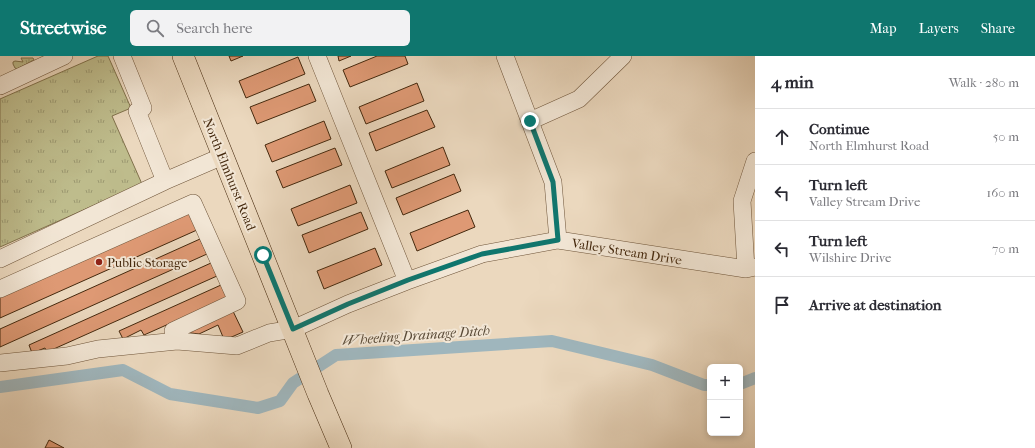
<!DOCTYPE html>
<meta charset="utf-8">
<style>
:root{--surface:#fff;--page:#f2f2f3;--text:#2b2b33;--muted:#7c7c81;--line:#e1e1e2;--accent:#0f766e}
body{margin:0;font-family:"IM FELL French Canon",serif;background:var(--page);color:var(--text)}
.controls{position:absolute;right:12px;bottom:12px;display:grid;overflow:hidden;border-radius:6px;box-shadow:0 2px 6px #0003}
.controls button{width:36px;height:36px;display:grid;place-items:center;padding:0;border:0;border-bottom:1px solid var(--line);background:var(--surface);color:var(--text);font:20px sans-serif}
.stop{position:absolute;width:12px;height:12px;margin:-9px;border:3px solid #0f766e;border-radius:50%;background:#fff}
.stop.end{background:#0f766e;border-color:#fff;box-shadow:0 1px 4px #0008}
.list{margin:0;padding:0;list-style:none}
h2{display:flex;justify-content:space-between;align-items:center;height:52px;margin:0;padding:0 16px;font-size:17px}
h2 small{font-size:13px;font-weight:400;color:var(--muted)}
.list li{display:grid;grid-template-columns:26px 1fr auto;gap:12px;align-items:center;box-sizing:border-box;height:56px;padding:0 16px;border-top:1px solid var(--line)}
.list b{display:block;font-size:15px;white-space:nowrap}
.list p{margin:0;font-size:13px;white-space:nowrap;color:var(--muted)}
.list em{font-size:13px;font-style:normal;color:var(--muted)}
.icon{flex:none;width:22px;height:22px;fill:none;stroke:currentColor;stroke-width:2;stroke-linecap:round;stroke-linejoin:round}
.map{position:relative;flex:none;width:755px;height:392px;overflow:hidden}
header{display:flex;align-items:center;gap:24px;box-sizing:border-box;height:56px;padding:0 20px;background:var(--accent);color:#fff}
header strong{font-size:19px}
nav{display:flex;gap:22px;margin-inline-start:auto;font-size:14px}
.search{width:280px;height:36px;background:var(--page);display:flex;align-items:center;gap:10px;box-sizing:border-box;padding:0 14px;border-radius:6px;color:var(--muted);font-size:15px}
main{display:flex}
aside{flex:1;background:var(--surface)}
.map>svg:first-child{display:block}
</style>
<header>
<strong>Streetwise</strong>
<div class="search"><svg class="icon" aria-label="search" viewBox="0 0 24 24"><circle cx="10" cy="10" r="6"/><path d="M15 15l6 6"/></svg>Search here</div>
<nav><a>Map</a><a>Layers</a><a>Share</a></nav>
</header>
<main>
<div class="map">
<svg width="755" height="392" viewBox="0 0 755 392">
<defs>
<pattern id="grass-tufts" width="24" height="20" patternUnits="userSpaceOnUse"><rect width="24" height="20" fill="#bebc8c"/><path d="M3 7l-1-3M5 7V3M7 7l1-3M15 17l-1-3M17 17v-4M19 17l1-3" fill="none" stroke="#9c9971"/></pattern>
</defs>
<rect width="100%" height="100%" fill="#ebd8be"/>
<filter id="stains"><feTurbulence type="fractalNoise" baseFrequency=".005" numOctaves="4"/><feColorMatrix values="0 0 0 0 .2 0 0 0 0 .09 0 0 0 0 .02 0 0 0 .5 -.17"/></filter>
<radialGradient id="worn" r=".72"><stop offset=".6" stop-color="#630" stop-opacity="0"/><stop offset="1" stop-color="#630" stop-opacity=".3"/></radialGradient>
<!-- grass -->
<path fill="url(#grass-tufts)" stroke="#81724c" d="M98 0H108L131 52 112 60 142 128 0 191V43Z
M21 2H33L34 4 17 13 15 12 13 8V6L15 5 23 6Z"/>
<g fill="none" stroke-linecap="round" stroke-linejoin="round">
<!-- canal -->
<path stroke="#9fb6bd" stroke-width="12" d="M740 328 755 322
M0 331 123 314 170 338 258 352 280 345 293 327 336 299 552 285 652 309 704 329H710"/>
</g>
<!-- building -->
<path fill="#de9974" stroke="#44280d" d="M229 0H243L231 5Z
M338 0H351L339 5Z
M377 0H405L408 8 350 31 343 14Z
M298 1 305 18 246 42 239 25Z
M417 27 424 45 366 68 359 51Z
M309 28 316 45 257 68 250 51Z
M427 54 435 71 376 95 369 77Z
M324 65 331 83 272 106 265 89Z
M443 91 450 109 392 132 385 115Z
M335 92 342 109 283 132 276 115Z
M454 118 461 135 403 159 396 142Z
M350 129 357 147 298 170 291 153Z
M468 154 475 171 417 195 410 177Z
M189 155 197 174 0 262V238Z
M361 156 368 173 309 197 302 179Z
M200 183 207 198 0 291V273Z
M375 192 382 209 324 233 317 215Z
M211 207 217 220 47 296 45 292 32 297 29 289Z
M221 229 227 242 144 279 141 274 123 283 119 275Z
M231 251 243 276 227 283 223 281 218 269 199 278 183 276Z
M49 384 64 392H45Z"/>
<g fill="none" stroke-linecap="round" stroke-linejoin="round">
<defs>
<path id="minor" d="M122 0 143 52 137 55 165 125
M317 0 407 225
M505 0 553 126 558 184
M0 30 64 0
M530 65 579 43 623 0
M0 203 165 125 223 100
M746 213 742 145 755 105
M0 233 193 147 237 245 173 275 177 285
M0 307 67 300 98 293 177 285 237 290 269 277 293 273 348 248 407 225 482 198 558 184 746 213 755 211"/>
<path id="major" d="M183 0 318 338 341 392"/>
</defs>
<!-- minor casing -->
<use href="#minor" stroke="#6e5439" stroke-width="18"/>
<!-- major casing -->
<use href="#major" stroke="#44280d" stroke-width="22"/>
<!-- minor -->
<use href="#minor" stroke="#f2e6d5" stroke-width="17"/>
<!-- major -->
<use href="#major" stroke="#ebd8be" stroke-width="21"/>
</g>
<g fill="none" stroke-linecap="round" stroke-linejoin="round">
<!-- route -->
<path stroke="#0f766e" stroke-width="5" d="M263 199 293 273 348 248 408 224 482 198 558 184 553 126 530 65"/>
</g>
<!-- markers -->
<circle fill="#8f2418" stroke="#f2e6d5" stroke-width="1.5" cx="99" cy="206" r="4"/>
<g text-anchor="middle" stroke-width="4" stroke-linejoin="round" paint-order="stroke">
<!-- street labels -->
<g font-size="13" fill="#44280d" stroke="#f2e6d5">
<text transform="translate(230 118) rotate(68)" y="5">North Elmhurst Road</text>
<text transform="translate(627 195) rotate(9)" y="5">Valley Stream Drive</text>
</g>
<!-- poi labels -->
<g font-size="13" fill="#44280d" stroke="#f2e6d5" text-anchor="start">
<text x="107" y="211">Public Storage</text>
</g>
<!-- water labels -->
<g font-size="14" font-style="italic" fill="#5b4c39" stroke="#f2e6d5">
<text transform="translate(416 279) rotate(-4)" y="5">Wheeling Drainage Ditch</text>
</g>
</g>
<rect width="100%" height="100%" filter="url(#stains)"/>
<rect width="100%" height="100%" fill="url(#worn)"/>
</svg>
<div class="controls">
<button>+</button>
<button>−</button>
</div>
<div class="stop" style="left:263px;top:199px"></div>
<div class="stop end" style="left:530px;top:65px"></div>
</div>
<aside>
<h2>4 min<small>Walk · 280 m</small></h2>
<ul class="list">
<li><svg class="icon" aria-label="ahead" viewBox="0 0 24 24"><path d="M12 20V5M6 11l6-6 6 6"/></svg><div><b>Continue</b><p>North Elmhurst Road</p></div><em>50 m</em></li>
<li><svg class="icon" aria-label="left" viewBox="0 0 24 24"><path d="M17 20v-9H6M10 6l-5 5 5 5"/></svg><div><b>Turn left</b><p>Valley Stream Drive</p></div><em>160 m</em></li>
<li><svg class="icon" aria-label="left" viewBox="0 0 24 24"><path d="M17 20v-9H6M10 6l-5 5 5 5"/></svg><div><b>Turn left</b><p>Wilshire Drive</p></div><em>70 m</em></li>
<li><svg class="icon" aria-label="arrive" viewBox="0 0 24 24"><path d="M6 21V4h12l-3 4 3 4H6"/></svg><div><b>Arrive at destination</b></div></li>
</ul>
</aside>
</main>
